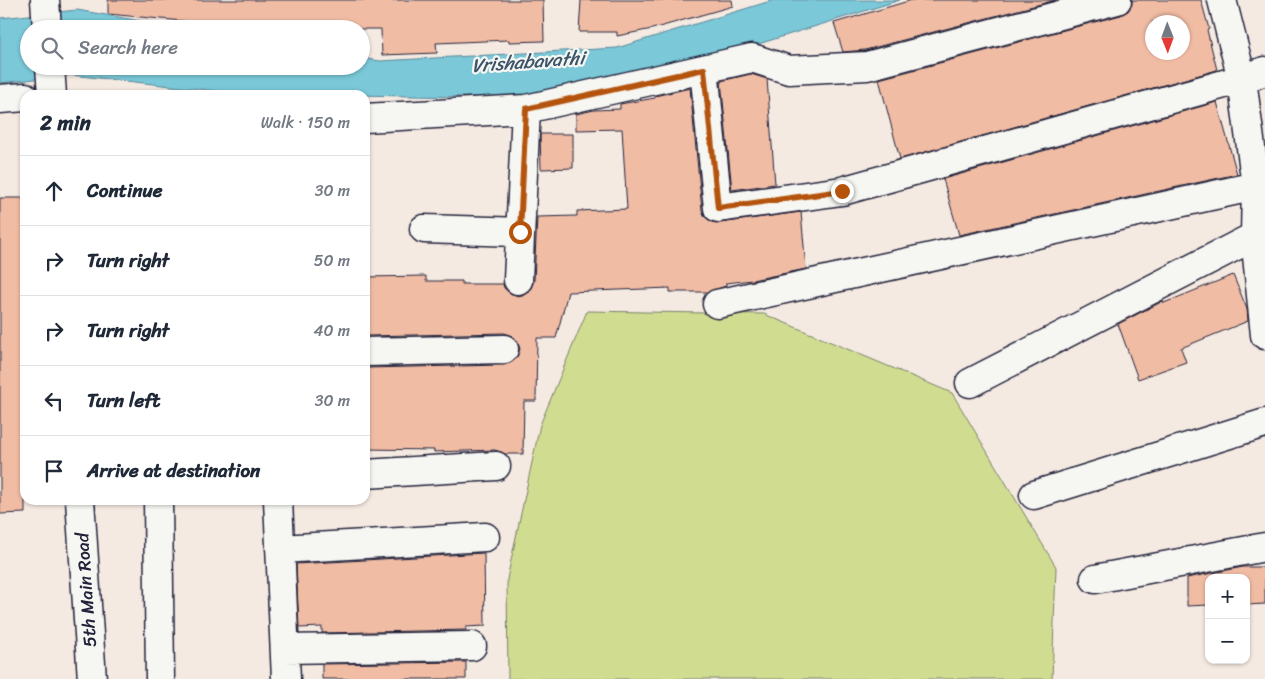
<!DOCTYPE html>
<meta charset="utf-8">
<style>
:root{--surface:#fff;--page:#f6f6f7;--text:#1f2937;--muted:#747a83;--line:#e0e1e3}
body{margin:0;font-family:Sriracha,sans-serif;background:var(--page);color:var(--text)}
.controls{position:absolute;right:15px;bottom:15px;display:grid;overflow:hidden;border-radius:10px;box-shadow:0 1px 4px #0004}
.controls button{width:45px;height:45px;display:grid;place-items:center;padding:0;border:0;border-bottom:1px solid var(--line);background:var(--surface);color:var(--text);font:25px sans-serif}
.compass{position:absolute;left:1145px;top:15px;width:45px;height:45px;border-radius:50%;background:var(--surface);box-shadow:0 1px 4px #0004;rotate:179deg}
.stop{position:absolute;width:15px;height:15px;margin:-11px;border:4px solid #b45309;border-radius:50%;background:#fff}
.stop.end{background:#b45309;border-color:#fff;box-shadow:0 1px 5px #0008}
.list{margin:0;padding:0;list-style:none}
h2{display:flex;justify-content:space-between;align-items:center;height:65px;margin:0;padding:0 20px;font-size:21px}
h2 small{font-size:16px;font-weight:400;color:var(--muted)}
.list li{display:grid;grid-template-columns:32px 1fr auto;gap:15px;align-items:center;box-sizing:border-box;height:70px;padding:0 20px;border-top:1px solid var(--line)}
.list b{display:block;font-size:19px;white-space:nowrap}
.list em{font-size:16px;font-style:normal;color:var(--muted)}
.icon{flex:none;width:28px;height:28px;fill:none;stroke:currentColor;stroke-width:2;stroke-linecap:round;stroke-linejoin:round}
.map{position:relative;flex:none;width:1265px;height:679px;overflow:hidden}
.search{position:absolute;background:var(--surface);box-shadow:0 1px 4px #0004;left:20px;top:20px;width:350px;height:55px;display:flex;align-items:center;gap:12px;box-sizing:border-box;padding:0 18px;border-radius:28px;color:var(--muted);font-size:19px}
.panel{position:absolute;background:var(--surface);box-shadow:0 1px 4px #0004;left:20px;top:90px;width:350px;height:415px;border-radius:15px}
.map>svg:first-child{display:block}
</style>
<div class="map">
<svg width="1265" height="679" viewBox="0 0 1265 679">
<rect width="100%" height="100%" fill="#f5eae2"/>
<filter id="ink" filterUnits="userSpaceOnUse"><feTurbulence type="fractalNoise" baseFrequency=".02" numOctaves="2"/><feDisplacementMap in="SourceGraphic" scale="10" xChannelSelector="R" yChannelSelector="G"/><feConvolveMatrix kernelMatrix="1 2 1 2 8 2 1 2 1" color-interpolation-filters="sRGB"/></filter>
<g filter="url(#ink)">
<!-- green -->
<path fill="#d0dd91" stroke="#798066" d="M587 311 764 314 952 393 1056 567 1052 679H508L507 579 540 425Z"/>
<!-- water -->
<path fill="#7ac8d8" stroke="#578699" d="M774 0H900L736 51 527 98 235 93 71 75 0 83V18L77 10 188 29H29V66H361V58L380 61 617 48Z"/>
<!-- building -->
<path fill="#f1bca4" stroke="#22223b" fill-rule="evenodd" d="M108 0H543L544 41 509 42V40L436 43 437 53 382 55 381 29H235L236 26 108 14Z
M581 0H732L733 6 652 29 617 36V32H579Z
M912 0H1056L865 50 843 52 834 23Z
M1132 0H1201L1209 29 1207 30 1217 70 900 159 879 79 1121 15 1128 11 1132 5ZM1152 22H1182V52H1152Z
M751 74 767 79 775 184 732 190 721 81Z
M690 88 702 210 705 217 712 222 720 223 801 212 806 269 752 280 726 283V286L708 292H670V288L568 292 556 338H537L536 401H524L523 454H505L495 450 434 452V450L365 449 367 368 504 365 512 362 517 357 520 349 517 341 511 335 504 333 365 336V277L426 276V281H462V284H503L504 288 510 293 518 296 526 294 531 288 534 281 537 217 577 216V211L627 209 622 129 576 130V114L594 110 620 109V104L655 98V96Z
M1217 102 1237 174 959 235 943 179Z
M540 134H573V168L541 169Z
M0 198H25V513L0 514Z
M1233 275 1247 309 1248 321 1181 348 1186 362 1138 379 1118 324 1163 301 1164 303Z
M484 553 485 626 466 627V630L322 633V627L299 628 296 564Z
M1243 567H1265V604L1246 605V578H1209V605L1187 606V578Z
M466 662V679H322V664Z"/>
<g fill="none" stroke-linecap="round" stroke-linejoin="round">
<defs>
<path id="minor" d="M45 0 47 29
M1222 0 1242 79 1256 186 1255 236 1265 335
M50 66 52 95
M704 69 718 208 842 191 1242 79 1265 71
M0 99 25 97
M365 118 526 109 752 58 789 70 867 66 1117 0
M424 229 520 232
M518 280 526 109
M717 304 1256 186
M365 352 504 349
M970 383 1255 236
M365 474 496 466
M1034 495 1265 423
M80 500 92 679
M158 500 160 679
M278 500 286 679
M280 549 485 537
M1095 579 1265 547
M285 649 472 646"/>
</defs>
<!-- minor casing -->
<use href="#minor" stroke="#22223b" stroke-width="31"/>
<!-- minor -->
<use href="#minor" stroke="#f6f6f2" stroke-width="28"/>
</g>
</g>
<g fill="none" stroke-linecap="round" stroke-linejoin="round" filter="url(#ink)">
<!-- route -->
<path stroke="#b45309" stroke-width="6" d="M520 232 526 109 704 69 718 208 842 191"/>
</g>
<g text-anchor="middle" stroke-width="4.5" stroke-linejoin="round" paint-order="stroke">
<!-- street labels -->
<g font-size="18" fill="#22223b" stroke="#f6f6f2">
<text transform="translate(86 590) rotate(-94)" y="6">5th Main Road</text>
</g>
<!-- water labels -->
<g font-size="19" font-style="italic" fill="#3c546a" stroke="#f6f6f2">
<text transform="translate(528 61) rotate(-4)" y="7">Vrishabavathi</text>
</g>
</g>
</svg>
<div class="controls">
<button>+</button>
<button>−</button>
</div>
<svg class="compass" viewBox="-18 -18 36 36"><path d="M0-13l5 13h-10z" fill="#e53935"/><path d="M0 13l5-13h-10z" fill="#747a83"/></svg>
<div class="stop" style="left:520px;top:232px"></div>
<div class="stop end" style="left:842px;top:191px"></div>
<div class="search"><svg class="icon" aria-label="search" viewBox="0 0 24 24"><circle cx="10" cy="10" r="6"/><path d="M15 15l6 6"/></svg>Search here</div>
<section class="panel">
<h2>2 min<small>Walk · 150 m</small></h2>
<ul class="list">
<li><svg class="icon" aria-label="ahead" viewBox="0 0 24 24"><path d="M12 20V5M6 11l6-6 6 6"/></svg><div><b>Continue</b></div><em>30 m</em></li>
<li><svg class="icon" aria-label="right" viewBox="0 0 24 24"><path d="M7 20v-9h11M14 6l5 5-5 5"/></svg><div><b>Turn right</b></div><em>50 m</em></li>
<li><svg class="icon" aria-label="right" viewBox="0 0 24 24"><path d="M7 20v-9h11M14 6l5 5-5 5"/></svg><div><b>Turn right</b></div><em>40 m</em></li>
<li><svg class="icon" aria-label="left" viewBox="0 0 24 24"><path d="M17 20v-9H6M10 6l-5 5 5 5"/></svg><div><b>Turn left</b></div><em>30 m</em></li>
<li><svg class="icon" aria-label="arrive" viewBox="0 0 24 24"><path d="M6 21V4h12l-3 4 3 4H6"/></svg><div><b>Arrive at destination</b></div></li>
</ul>
</section>
</div>
